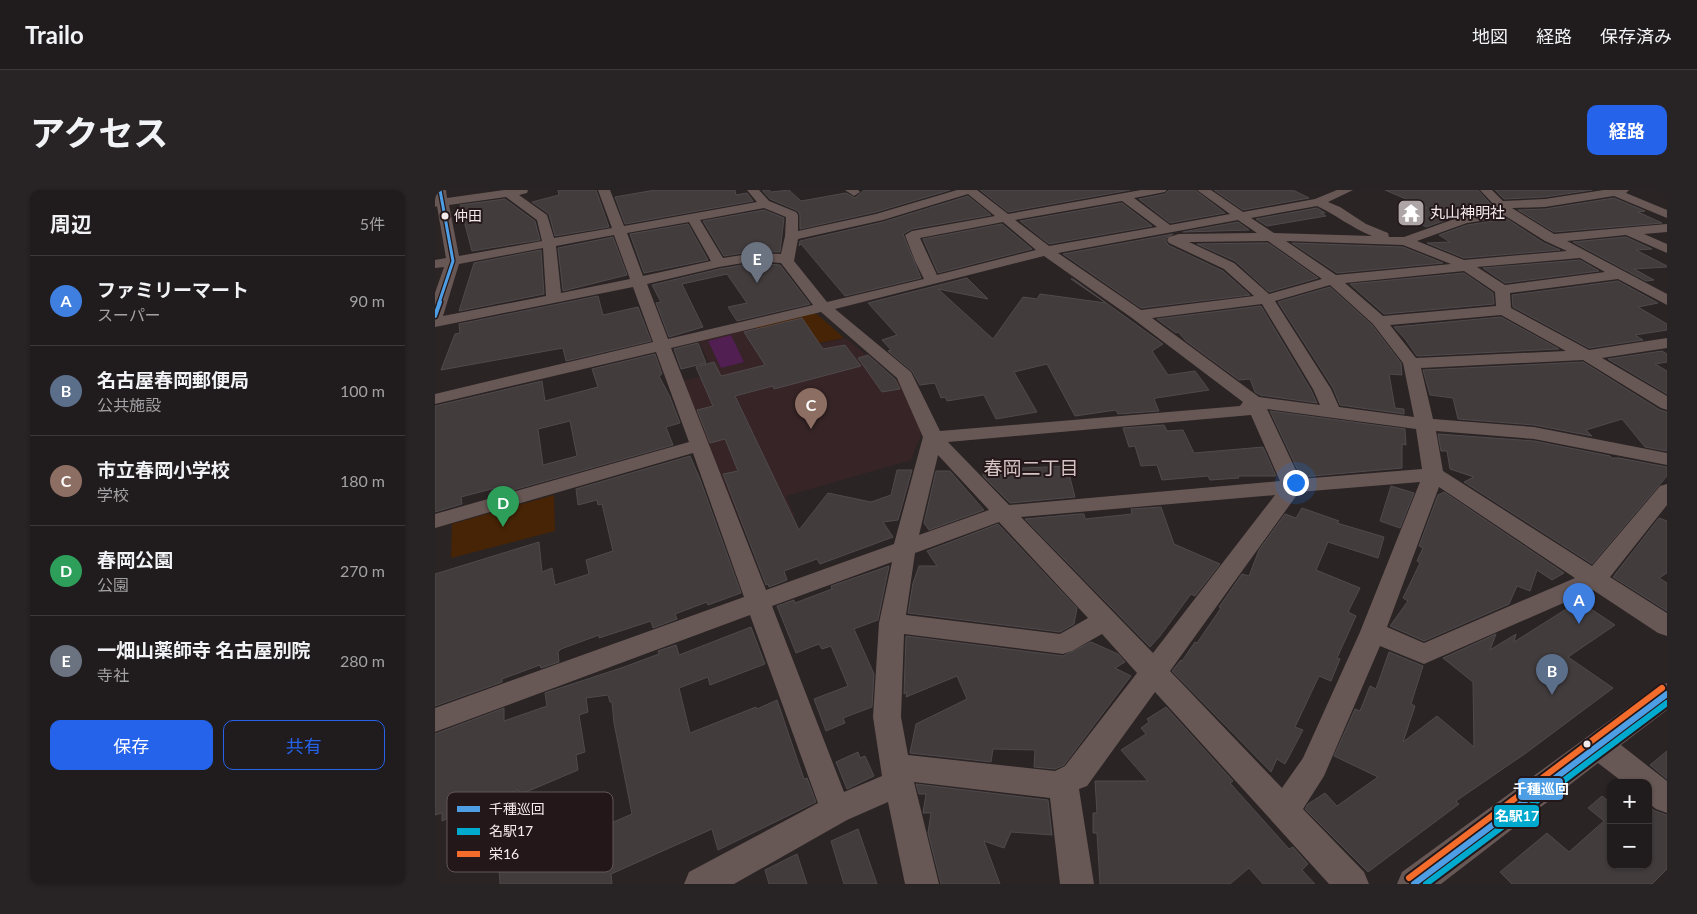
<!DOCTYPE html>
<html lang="ja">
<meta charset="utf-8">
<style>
:root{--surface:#201b1c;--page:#282425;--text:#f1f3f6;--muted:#a2a1a3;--line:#3d393b;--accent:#2563eb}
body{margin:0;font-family:Lato,"Noto Sans JP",sans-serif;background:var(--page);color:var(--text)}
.controls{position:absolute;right:15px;bottom:15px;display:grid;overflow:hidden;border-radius:10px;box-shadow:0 1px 4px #0004}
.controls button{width:45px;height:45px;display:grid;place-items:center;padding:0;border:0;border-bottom:1px solid var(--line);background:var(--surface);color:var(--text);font:25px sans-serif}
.you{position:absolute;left:860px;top:292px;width:18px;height:18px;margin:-12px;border:4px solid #fff;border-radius:50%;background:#1a73e8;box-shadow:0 0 0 8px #1a73e833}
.badge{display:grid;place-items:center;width:32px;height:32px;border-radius:50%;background:var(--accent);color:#fff;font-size:16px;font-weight:700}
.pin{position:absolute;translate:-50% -41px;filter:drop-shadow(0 1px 2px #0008)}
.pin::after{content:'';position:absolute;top:26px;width:18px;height:15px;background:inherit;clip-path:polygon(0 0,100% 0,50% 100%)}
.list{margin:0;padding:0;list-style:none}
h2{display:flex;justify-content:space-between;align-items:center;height:65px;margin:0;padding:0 20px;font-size:21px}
h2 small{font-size:16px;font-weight:400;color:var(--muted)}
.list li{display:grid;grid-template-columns:32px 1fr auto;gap:15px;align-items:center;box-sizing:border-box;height:90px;padding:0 20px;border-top:1px solid var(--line)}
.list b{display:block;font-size:19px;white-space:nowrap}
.list p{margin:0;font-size:16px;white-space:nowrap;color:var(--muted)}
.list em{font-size:16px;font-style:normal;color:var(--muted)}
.actions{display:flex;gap:10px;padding:15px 20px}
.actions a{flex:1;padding:11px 0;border:1px solid var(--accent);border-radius:10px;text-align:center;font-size:18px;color:var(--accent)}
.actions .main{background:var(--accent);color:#fff}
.map{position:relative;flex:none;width:1232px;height:694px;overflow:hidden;border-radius:10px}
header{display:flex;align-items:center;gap:30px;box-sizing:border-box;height:70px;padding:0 25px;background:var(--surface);border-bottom:1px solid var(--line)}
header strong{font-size:24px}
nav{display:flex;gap:28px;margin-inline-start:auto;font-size:18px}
.intro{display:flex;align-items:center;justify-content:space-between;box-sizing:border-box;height:120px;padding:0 30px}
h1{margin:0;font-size:35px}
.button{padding:12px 22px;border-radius:10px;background:var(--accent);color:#fff;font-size:18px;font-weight:700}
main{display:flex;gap:30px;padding:0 30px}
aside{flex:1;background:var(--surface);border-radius:10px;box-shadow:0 1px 4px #0004}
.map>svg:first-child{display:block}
</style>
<header>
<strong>Trailo</strong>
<nav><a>地図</a><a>経路</a><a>保存済み</a></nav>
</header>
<div class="intro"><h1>アクセス</h1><a class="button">経路</a></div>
<main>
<aside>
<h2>周辺<small>5件</small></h2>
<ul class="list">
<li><span class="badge" style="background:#3f7fe0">A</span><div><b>ファミリーマート</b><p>スーパー</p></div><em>90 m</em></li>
<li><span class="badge" style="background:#5c6f8a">B</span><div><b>名古屋春岡郵便局</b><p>公共施設</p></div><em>100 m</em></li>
<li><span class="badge" style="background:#8d6e63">C</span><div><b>市立春岡小学校</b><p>学校</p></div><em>180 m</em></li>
<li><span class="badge" style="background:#2e9e5b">D</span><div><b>春岡公園</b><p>公園</p></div><em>270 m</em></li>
<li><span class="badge" style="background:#6b7280">E</span><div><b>一畑山薬師寺 名古屋別院</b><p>寺社</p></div><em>280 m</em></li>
</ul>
<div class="actions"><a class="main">保存</a><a>共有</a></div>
</aside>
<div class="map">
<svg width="1232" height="694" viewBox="0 0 1232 694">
<rect width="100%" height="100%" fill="#2b2425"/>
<!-- built -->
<path fill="#362426" d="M316 138 335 166 411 148 464 192 484 234 486 245 476 270 351 306 360 326 309 341 247 191 279 183 263 150Z"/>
<!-- green -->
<path fill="#472405" d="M374 124H382L409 148 336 163 320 137Z
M119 305 120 341 16 368 17 334Z"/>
<!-- water -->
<path fill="#511f52" d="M296 145 309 172 286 178 273 151Z"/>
<!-- building -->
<path fill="#423c3d" stroke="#504a4c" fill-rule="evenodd" d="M123 0H161L174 37 120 46 114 24 97 12 124 5Z
M220 0H300L301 5 312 3 318 11 190 34 180 7Z
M327 0H334L336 2 354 0 366 11 411 3 420 8 429 0H515L441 22 365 39V25L363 21 335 9Z
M545 0H695L573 22Z
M734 0H760L790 23 735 33 704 9 730 4Z
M779 0H858L874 8 808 20Z
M950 0H1043L1060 19 1025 25 991 37 964 21 992 18Z
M1060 0H1157L1110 7 1069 9Z
M533 6 556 25 477 39 468 44 486 88 410 106 366 54 364 56 365 51 448 32Z
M1179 8 1210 21 1203 22 1227 33 1119 42 1083 20 1110 19Z
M70 9 100 31 105 50 37 61 28 27H31L25 15Z
M687 13 717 36 614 54 585 31Z
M882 18 890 23H886L891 26 832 36 821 29Z
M329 20 349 28 345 62 320 61 289 66 268 31Z
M1072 29 1109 53 1125 60 1029 68 992 53 1015 52 1004 45 1032 35Z
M803 32 814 40 748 42Z
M253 34 273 70 209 83 195 44Z
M567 34 597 59 503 83 488 49Z
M738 44 730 49 733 55 788 81 815 105 706 118 628 64Z
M178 47 192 85 128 101 123 58Z
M1191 47 1217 59 1201 60 1232 76V77L1199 79 1219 90 1211 91 1138 52Z
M822 53H833L883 88 834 102 800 71 762 54Z
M857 53 968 57 1008 73 902 83Z
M106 60 109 104 24 121 39 73Z
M1145 70 1164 81 1070 93 1048 78Z
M320 73 345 75 375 114 302 131 293 117 312 113 292 84 247 94 268 137 234 147 221 113 226 112 217 95 284 79Z
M1029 83 1058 103 1059 114 949 124 915 94Z
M532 88 553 109 503 99 558 149 588 107 602 109 605 104 671 113 636 89H638L728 154 717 161 733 185 760 181 774 200 721 208 719 209 724 221 683 224 681 220 640 226 612 174 579 182 602 222 561 229 549 205 512 211 510 207 506 208 500 193 485 195 477 181 453 161 456 160 447 150 462 145 433 113Z
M1183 91 1223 113 1203 117 1232 134V140L1200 145 1208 150 1154 158 1078 117 1077 105Z
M895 97 937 135 966 173 967 185 954 184 960 218 969 219V224L905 215 898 198 843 112Z
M163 106 168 125 203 117 216 151 131 171 128 158 6 180 20 144 25 143 24 134Z
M826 116 876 200 882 213 825 205 820 202 815 189 804 190 751 151 743 142 741 143 722 129Z
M1066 127 1124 159 982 166 970 149 959 137Z
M367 128 388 159 410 155 426 176 339 199 338 196 300 206 364 340 393 303 436 312 456 305 462 280H477L463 330 448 332 458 347 385 374 382 369 349 381 352 390 334 397 333 394 331 395 288 284 303 281 290 249 275 253 262 220 278 216 261 177 279 172 286 186 330 175 309 142Z
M263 153 271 173 246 179 239 159Z
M1227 161 1232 164V172L1220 174 1232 181V204L1173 169Z
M220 164 227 184 224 186 235 207 245 233 231 237 238 255 64 304V297L26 307 27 314 0 322V216L107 191 110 211 163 197 157 179ZM135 231 142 266 108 275 103 239Z
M433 165 460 189 465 199 447 202 423 168Z
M1148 172 1225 220 1232 222V261L1210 257 1187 229 1151 240 1157 246 1099 235 1023 229 1018 208 995 205 988 180Z
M835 221 970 239 971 255 967 254V278L866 287Z
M729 235 732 241 748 240 759 263 828 257 841 286H803L804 288 775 290 773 286 727 290 722 275 706 276 700 256 694 257 688 238Z
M1003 244 1099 251 1175 266 1177 268H1184L1232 277V286L1157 374 1029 292 1039 287 1015 279 1012 261H1006Z
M255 266 265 289 306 403 273 415 272 412 240 424 242 429 218 438 216 431 164 448V445L126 459 123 462 124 472 106 478 105 475 67 489V492L0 516V384L104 352 107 382 117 378 120 395 154 384 151 370 178 361 167 314 163 315 162 310 143 315 141 299Z
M632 276 640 307 575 313 548 286V280Z
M501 281H515L549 320 494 340 489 333Z
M956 296 979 303 965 338 945 331Z
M1009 302 1129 383 1117 390 1102 380 1095 401 1082 396 1074 414 989 451 955 436 973 411 968 408 985 373 982 371 988 358 984 356 1003 305Z
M726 317 739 354 785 374 760 406 756 404 725 446 715 457 590 329 644 324H649L650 329 697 324 696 319Z
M867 318 904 331 902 333 949 347 943 368 893 352 881 380 925 398 913 422 921 426 902 468 905 469 896 491 884 486 860 537 868 540 850 574 842 569 836 582 737 481 746 470 747 471 760 452 762 453 786 418 784 417 807 384 814 386 824 360 850 324 861 328Z
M1224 328 1232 331V383L1224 388 1232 393V421L1178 387Z
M563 334 642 418 639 434 625 442 473 423 478 393 484 376H502L492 361Z
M454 376 443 430 419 439 439 484 437 517 408 528 410 533 391 541 379 509 413 496 396 456 387 459 384 454 361 463 342 416 359 410 360 413 397 399 396 396Z
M1144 411 1180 435 1133 467 1178 498 1091 563 1021 611 1024 614 933 682 870 619 873 614 890 603 902 616 943 587 899 566 920 519 925 521 935 496 941 499 954 462 988 476 976 514 980 516 968 552 1002 526 1039 557 1038 492 1008 468 1061 444 1055 460 1081 444 1079 452Z
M316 437 330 474 275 495 273 487 244 498 255 543 321 517 322 519 342 510 369 589 372 588 381 612 283 660 277 639 176 684 177 694H65L63 665 139 631 138 628 161 618 164 634 166 633 167 637 197 624 179 533 177 512H175L173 505 151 508 153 522 144 525 150 562 141 565 143 580 84 605 83 600 7 631V623L0 625V544L69 518V531L112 516 110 503 189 477 224 464 223 461 241 455 244 465Z
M471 446 628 466 656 452 683 464 690 472 680 478 696 486 629 575 620 579 599 577 600 560 558 559 556 572 475 563 481 534 532 509 522 486 471 507 472 502 469 504Z
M731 517 798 591 795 593 854 659 858 657 873 674 867 680 880 694H828L814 678 795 694H665L662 643H658V623H662L660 591H713L686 560 711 544 706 538 714 532 712 529Z
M1232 561V589L1215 575Z
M423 562 425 568 430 566 439 586 412 599 401 572Z
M481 594 613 610 617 645 576 642 569 658 549 651 565 694H506L493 643 496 623H488L491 604H484Z
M1167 606 1176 613V675H1213V616L1220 621 1232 625V679L1217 694H1077L1065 682 1112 643 1134 662 1169 631 1153 618Z
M423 639 442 694H409L396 651Z
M362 664 372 694H334L330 680Z"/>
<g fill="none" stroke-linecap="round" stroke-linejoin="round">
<!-- minor -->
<path fill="#685855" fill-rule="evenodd" d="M0 0H11L12 8 69 0H93L92 3 84 5 112 25 119 48 177 38 163 0H175L189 36 322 12 312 0H324L334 11 361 22 363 25V41L441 24 522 0H542L573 24 706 0H732L730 2 699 8 735 35 795 24 762 0H776L808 22 880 9 902 0H918L893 12 905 17 931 34 953 43 954 47H969L1025 27 1064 20 1045 0H1057L1068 11 1110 9 1169 0H1194L1191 3 1232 20V28L1179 6 1110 17 1077 18 1119 44 1232 34V42L1209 44 1232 54V63L1191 45 1132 51 1232 104V115L1183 89 1075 103 1076 118 1154 160 1232 148V158L1167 168 1232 206V220L1226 218 1148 170 986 178 998 229 1099 237 1232 263V275L1099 249 1001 241 1008 281 1157 376 1225 296 1232 294V315L1175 387 1232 423V446L1223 443 1158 400 989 474 945 456 889 586 868 619 929 682 934 694H894L720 502 652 596 644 599 659 694H625L615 608 479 592 504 694H470L453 612 412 630 299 694H249L254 682 383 613 315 425 0 542V518L309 407 258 263 0 338V324L254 252 221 162 0 214V204L218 152 198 97 0 137V103L9 77 0 78V70L11 68 2 16 0 17ZM533 4 560 26 477 41 470 45 480 71 489 89 392 112 359 71 363 49 448 30ZM71 7 102 30 107 51 24 66 14 15ZM687 11 722 37 614 56 580 30ZM882 16C901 25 917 38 937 46L839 43 816 28ZM329 18 351 27 350 46 346 64 320 63 288 68 265 30ZM1072 27 1110 51 1132 61 1029 70 982 51 1032 33ZM803 30 822 43 744 44 734 47 732 50 734 53 789 79 819 106 706 120 623 63ZM254 32 276 71 208 86 192 43ZM568 32 601 60 502 85 485 48ZM179 45 195 89 126 103 121 56ZM833 51 887 89 834 104 799 73 754 52ZM851 51 968 55 1016 74 901 85ZM108 58 111 106 8 126 24 74ZM609 66 697 128 808 212 805 216 505 241 476 182 400 119ZM1145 68 1170 82 1070 95 1042 77ZM320 71 346 73 378 115 233 149 212 94 284 77ZM1029 81 1060 102 1061 116 948 126 910 93ZM895 95 938 134 968 173 979 227 904 217 896 199 840 111ZM827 114 878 199 885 215 824 207 717 128ZM386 122 462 188 488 247 459 354 331 400 236 158ZM1066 125 1131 161 981 168 955 135ZM832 219 981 239 987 279 865 289ZM816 225 845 291 574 315 513 252ZM503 265 554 320 484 345ZM985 292 925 442 868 568 847 598 735 481 864 302ZM1004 297 1140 388 989 453 952 437ZM840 305 718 463 586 327ZM564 332 653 428 625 444 471 425 480 363ZM457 372 444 433 438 527 447 586 409 602 337 416ZM469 444 628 464 637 461 667 444 702 483 630 576 620 581 473 565 466 527Z
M410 0H423L425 2 419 6Z
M1232 493V520L1186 555 1232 591V623L1221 619 1213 613V593H1189L1163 573 1006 694H962L967 682 1222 496Z"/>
<defs>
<path id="bus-1-far2" d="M4 113 18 71 5 0"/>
<path id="bus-1-far1" d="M0 126 5 112"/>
<path id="bus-1" d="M979 694 1232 504"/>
<path id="bus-2" d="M991 694 1232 513"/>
<path id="bus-3" d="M974 688 1227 498"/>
</defs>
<!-- bus-1-far2 casing -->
<use href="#bus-1-far2" stroke="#241719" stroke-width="5.5"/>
<!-- bus-1-far1 casing -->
<use href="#bus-1-far1" stroke="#241719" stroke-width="7"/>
<!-- bus-1 casing -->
<use href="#bus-1" stroke="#241719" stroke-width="10"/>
<!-- bus-2 casing -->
<use href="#bus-2" stroke="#241719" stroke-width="10"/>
<!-- bus-3 casing -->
<use href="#bus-3" stroke="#241719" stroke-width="10"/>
<!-- bus-1-far2 -->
<use href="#bus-1-far2" stroke="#4d9ee5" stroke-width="3"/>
<!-- bus-1-far1 -->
<use href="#bus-1-far1" stroke="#4d9ee5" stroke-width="4"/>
<!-- bus-1 -->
<use href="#bus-1" stroke="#4d9ee5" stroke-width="6"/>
<!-- bus-2 -->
<use href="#bus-2" stroke="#00a9ce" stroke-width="6"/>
<!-- bus-3 -->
<use href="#bus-3" stroke="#f36c2b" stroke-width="6"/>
</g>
<!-- icons -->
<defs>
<symbol id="temple-square" viewBox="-11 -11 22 22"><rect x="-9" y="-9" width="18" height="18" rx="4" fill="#aea5a6" stroke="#241719"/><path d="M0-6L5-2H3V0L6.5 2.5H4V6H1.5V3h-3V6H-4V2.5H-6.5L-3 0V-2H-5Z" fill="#fff"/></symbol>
</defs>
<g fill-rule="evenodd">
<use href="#temple-square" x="960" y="7" width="32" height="32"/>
</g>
<!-- markers -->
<g fill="#f5ebec" stroke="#241719" stroke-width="2">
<circle cx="10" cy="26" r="4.5"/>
<circle cx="1152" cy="554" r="4.5"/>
</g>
<g text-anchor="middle" stroke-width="4" stroke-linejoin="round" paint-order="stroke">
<!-- far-bus labels -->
<g font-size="14" fill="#f5ebec" stroke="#241719" text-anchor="start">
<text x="19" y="31">仲田</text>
</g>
<!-- far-poi labels -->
<g font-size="15" fill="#f5ebec" stroke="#241719" text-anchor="start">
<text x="995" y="28">丸山神明社</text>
</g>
<!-- neighbourhood labels -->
<g font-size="19" fill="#d6c3c4" stroke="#241719">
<text x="596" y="285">春岡二丁目</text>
</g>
</g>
<!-- legend -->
<rect x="12" y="602" width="166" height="80" rx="8" fill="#241719" stroke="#635758" stroke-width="1"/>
<rect x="22" y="616" width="23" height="6" fill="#4d9ee5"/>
<rect x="22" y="638" width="23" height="7" fill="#00a9ce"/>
<rect x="22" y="661" width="23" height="6" fill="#f36c2b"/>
<g font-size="14" fill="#f5ebec">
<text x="54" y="624">千種巡回</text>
<text x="54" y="646">名駅17</text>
<text x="54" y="669">栄16</text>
</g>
<g stroke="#241719" stroke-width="2">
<rect x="1082" y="587" width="47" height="24" rx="5" fill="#4d9ee5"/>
<rect x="1058" y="614" width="47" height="24" rx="5" fill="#00a9ce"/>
</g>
<g font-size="14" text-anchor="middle" font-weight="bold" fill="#fff">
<text x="1106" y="604">千種巡回</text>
<text x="1082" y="631">名駅17</text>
</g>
</svg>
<div class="controls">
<button>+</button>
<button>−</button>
</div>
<div class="you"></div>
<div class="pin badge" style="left:1144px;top:434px;background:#3f7fe0">A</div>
<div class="pin badge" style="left:1117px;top:505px;background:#5c6f8a">B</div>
<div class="pin badge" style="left:376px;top:239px;background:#8d6e63">C</div>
<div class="pin badge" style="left:68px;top:337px;background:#2e9e5b">D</div>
<div class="pin badge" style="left:322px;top:93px;background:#6b7280">E</div>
</div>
</main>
